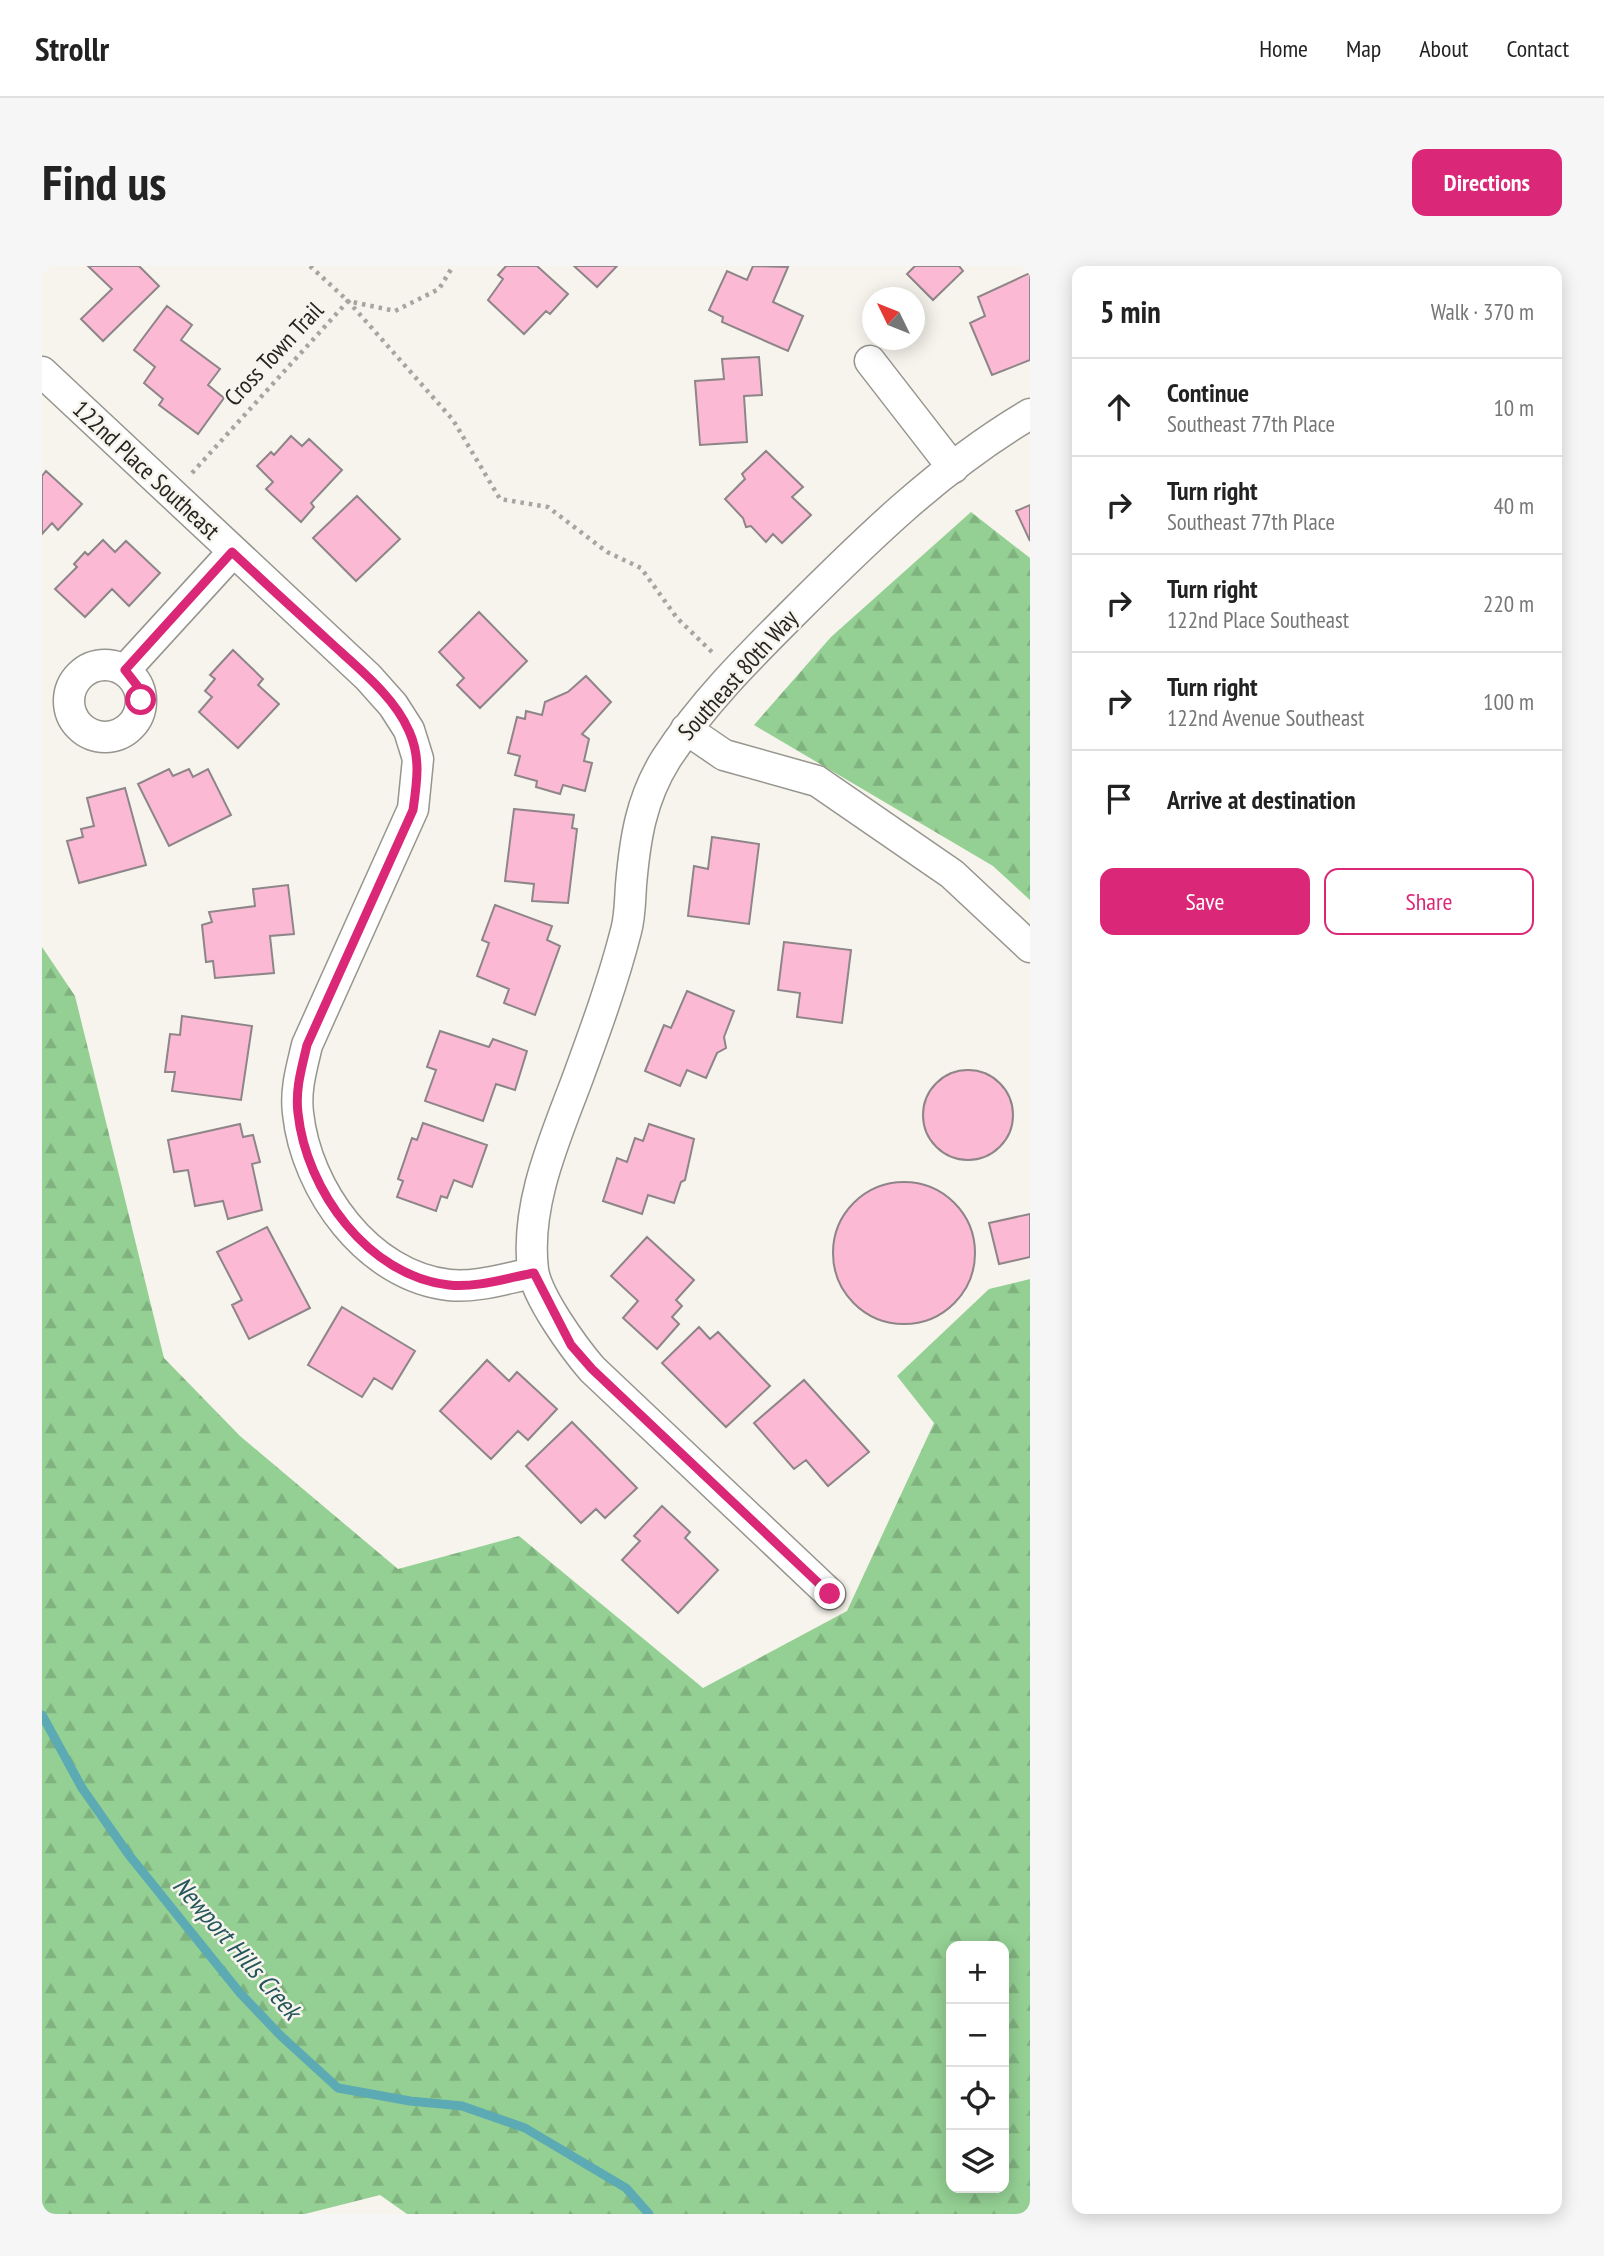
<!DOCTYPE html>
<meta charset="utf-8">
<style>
:root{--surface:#fff;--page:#f6f6f6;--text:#222;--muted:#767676;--line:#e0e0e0;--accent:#db2777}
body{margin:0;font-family:"PT Sans Narrow",sans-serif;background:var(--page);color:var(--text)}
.controls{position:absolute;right:21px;bottom:21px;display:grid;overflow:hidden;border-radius:14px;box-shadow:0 4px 18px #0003}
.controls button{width:63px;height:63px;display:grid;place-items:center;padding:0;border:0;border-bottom:2px solid var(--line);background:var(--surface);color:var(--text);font:35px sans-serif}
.compass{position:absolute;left:820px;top:21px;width:63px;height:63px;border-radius:50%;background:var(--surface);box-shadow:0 4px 18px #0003;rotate:313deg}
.stop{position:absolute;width:21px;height:21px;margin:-16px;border:5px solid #db2777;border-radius:50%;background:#fff}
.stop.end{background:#db2777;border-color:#fff;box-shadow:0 2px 7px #0008}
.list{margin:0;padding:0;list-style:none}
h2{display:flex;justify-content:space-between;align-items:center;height:91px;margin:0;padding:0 28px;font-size:30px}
h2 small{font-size:23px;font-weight:400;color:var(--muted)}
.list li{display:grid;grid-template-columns:46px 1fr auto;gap:21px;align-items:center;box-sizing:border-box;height:98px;padding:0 28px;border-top:2px solid var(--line)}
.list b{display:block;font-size:26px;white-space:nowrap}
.list p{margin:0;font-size:23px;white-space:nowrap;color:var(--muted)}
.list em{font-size:23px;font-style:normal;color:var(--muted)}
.actions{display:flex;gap:14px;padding:21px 28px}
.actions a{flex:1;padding:16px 0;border:2px solid var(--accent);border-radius:14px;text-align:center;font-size:24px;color:var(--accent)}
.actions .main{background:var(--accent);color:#fff}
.icon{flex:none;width:38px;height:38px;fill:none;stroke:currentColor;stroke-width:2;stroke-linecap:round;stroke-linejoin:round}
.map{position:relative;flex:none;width:988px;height:1948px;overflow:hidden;border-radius:14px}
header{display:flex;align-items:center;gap:42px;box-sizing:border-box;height:98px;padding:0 35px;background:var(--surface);border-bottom:2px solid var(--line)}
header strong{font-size:33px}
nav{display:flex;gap:38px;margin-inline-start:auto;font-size:24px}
.intro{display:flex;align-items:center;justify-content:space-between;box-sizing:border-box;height:168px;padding:0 42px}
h1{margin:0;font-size:49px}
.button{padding:18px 32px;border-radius:14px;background:var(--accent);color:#fff;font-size:24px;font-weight:700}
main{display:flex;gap:42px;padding:0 42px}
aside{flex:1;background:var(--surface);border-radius:14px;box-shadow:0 4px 18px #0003}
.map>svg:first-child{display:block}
</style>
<header>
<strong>Strollr</strong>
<nav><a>Home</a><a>Map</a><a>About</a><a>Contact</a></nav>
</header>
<div class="intro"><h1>Find us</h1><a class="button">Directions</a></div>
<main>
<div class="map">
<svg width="988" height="1948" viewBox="0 0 988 1948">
<defs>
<pattern id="forest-firs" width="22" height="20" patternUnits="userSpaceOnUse" patternTransform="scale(1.75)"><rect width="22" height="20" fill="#94d093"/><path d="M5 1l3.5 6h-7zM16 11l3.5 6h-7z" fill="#7fb27e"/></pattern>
</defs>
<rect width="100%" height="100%" fill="#f6f4ec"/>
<!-- forest -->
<path fill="url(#forest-firs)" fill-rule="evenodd" d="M929 246 988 292V634L951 600 712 459 789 371Z
M0 681 33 730 122 1092 198 1170 356 1303 477 1270 661 1422 805 1345 892 1157 855 1110 947 1023 988 1013V1948H365L338 1929 263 1948H0ZM909 1680H962V1922H909Z"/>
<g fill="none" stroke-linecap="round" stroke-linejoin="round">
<!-- stream -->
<path stroke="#5caab3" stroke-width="9" d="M0 1449 40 1522 87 1589 198 1727 239 1770 296 1822 368 1835 420 1840 483 1862 584 1922 607 1948"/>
</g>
<!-- building -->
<path fill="#fbb9d4" stroke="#8d8588" stroke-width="2" d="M46 0H97L117 20 61 75 39 53 70 23Z
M464 0H495L526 28 508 48 504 45 482 68 446 34 461 13 456 9Z
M532 0H575L555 21Z
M711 0 746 1 731 36 761 50 746 85 680 56 681 51 667 44 685 5 705 14Z
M873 0H917L921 5 891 34 865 8Z
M988 7V94L950 109 928 57 943 50 936 31Z
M125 40 150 59 139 74 178 103 166 119 182 132 156 168 117 139 121 133 102 117 113 101 92 84Z
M717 91 720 129 702 130 705 176 658 179 653 115 682 113 680 93Z
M249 170 260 180 267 173 300 204 269 237 272 241 259 256 224 223 231 216 215 200 229 186 232 189Z
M724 185 761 221 750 231 769 249 740 277 731 268 724 276 709 260 704 261 701 252 683 233 703 213 700 208Z
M4 205 40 238 16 264 10 257 0 268V210Z
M315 230 358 273 314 315 271 272Z
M988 239V275L974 245Z
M61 274 73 286 84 275 118 307 87 340 70 323 43 351 13 323 35 301 32 298 43 286 46 289Z
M437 346 485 395 438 442 415 419 422 412 397 386Z
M191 384 221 413 216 419 237 438 196 482 157 446 170 431 163 425 173 413 168 409Z
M544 410 569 436 540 468 547 473 542 495 550 497 543 525 521 519 518 528 494 521 495 515 473 509 478 490 466 487 475 451 483 453 484 445 500 449 503 436 526 426Z
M127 503 131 510 147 503 151 511 166 503 189 549 127 580 96 518Z
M83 522 104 599 37 617 25 575 41 571 39 563 52 560 45 532Z
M472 543 532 549 530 562 535 563 526 637 490 635 492 618 463 615Z
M670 571 717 578 707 658 646 650 652 600 666 603Z
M246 619 252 668 228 670 232 707 173 712 171 695 164 696 160 659 170 656 167 646 213 640 211 623Z
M453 639 510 660 505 674 518 680 493 749 462 737 467 723 435 710 447 677 440 674Z
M742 676 809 684 800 757 755 751 758 727 736 724Z
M645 725 692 745 682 771 684 782 675 787 664 812 645 804 638 820 603 805 622 759 629 762Z
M140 750 210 760 199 834 130 825 133 806H123L128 768 138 769Z
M398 765 447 781 451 773 485 785 473 824 454 818 441 855 383 835 394 804 385 801Z
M881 849a45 45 0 1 1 90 0a45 45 0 1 1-90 0Z
M381 857 445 879 430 921 412 914 405 932 399 930 394 945 355 931 361 915 356 913 370 872 375 874Z
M198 858 201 871 211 869 218 896 210 898 220 944 186 953 181 935 153 940 146 904 132 906 126 874Z
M607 858 652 873 643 914 639 916 632 937 606 929 600 948 561 935 575 892 585 896 593 872 601 875Z
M791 987a71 71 0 1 1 142 0a71 71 0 1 1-142 0Z
M988 948V991L957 998 947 957Z
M225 961 268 1042 207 1073 190 1039 200 1034 175 986Z
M605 971 652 1014 634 1034 640 1040 630 1051 637 1058 615 1083 581 1052 596 1035 569 1010Z
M300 1041 373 1085 350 1123 332 1112 320 1131 266 1099Z
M657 1061 668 1073 676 1066 728 1120 684 1161 620 1097Z
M445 1094 467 1115 475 1106 515 1143 486 1174 476 1165 449 1193 398 1145Z
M762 1114 827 1186 786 1220 764 1194 752 1203 712 1157Z
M530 1156 595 1222 563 1252 554 1243 539 1257 484 1200Z
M620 1240 648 1266 643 1272 676 1304 636 1347 580 1294 598 1275 592 1270Z"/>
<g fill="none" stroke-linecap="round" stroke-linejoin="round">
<defs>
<path id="minor" d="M828 95 911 202
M0 106 326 411 351 439 367 464 376 493 371 543 265 779C260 801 253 823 256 847 264 924 326 1010 407 1019 434 1022 465 1012 491 1007
M27 435a36 36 0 1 1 72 0a36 36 0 1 1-72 0Z
M83 404 190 287
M644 463 682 489 775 515 910 608 988 681
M788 1328 550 1103C532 1082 495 1031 491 1004 483 939 513 873 535 814 553 765 571 716 584 665 588 651 588 634 589 619 593 573 599 533 624 493 659 439 704 394 749 349 822 276 899 200 988 148"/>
</defs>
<!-- minor casing -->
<use href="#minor" stroke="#96958e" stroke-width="33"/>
<!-- path -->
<path stroke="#a7a59f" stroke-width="4.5" stroke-dasharray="3.5 5" stroke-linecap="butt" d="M268 0 306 35 411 154 458 233 506 241 565 286 599 302 635 352 672 388
M150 207 306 35 353 45 397 23 411 0"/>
<!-- minor -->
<use href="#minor" stroke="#fff" stroke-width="30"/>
</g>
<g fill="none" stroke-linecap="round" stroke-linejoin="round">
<!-- route -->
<path stroke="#db2777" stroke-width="9" d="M99 434 97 422 83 404 190 286C223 317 256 347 289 377 316 402 352 430 367 465 379 491 375 516 371 544L265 779C260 801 253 823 256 847 264 924 326 1010 407 1019 434 1022 465 1012 492 1007L529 1079 550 1103 788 1328"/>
</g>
<g text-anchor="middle" stroke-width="5" stroke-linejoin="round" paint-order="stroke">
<!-- street labels -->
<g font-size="24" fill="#252421" stroke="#f6f4ec">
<text transform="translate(232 88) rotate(-47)" y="8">Cross Town Trail</text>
<text transform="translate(104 204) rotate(43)" y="8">122nd Place Southeast</text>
<text transform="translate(696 409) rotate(-48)" y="8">Southeast 80th Way</text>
</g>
<!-- water labels -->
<g font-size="26" font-style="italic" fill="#24565c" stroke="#f6f4ec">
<text transform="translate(195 1682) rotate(49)" y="9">Newport Hills Creek</text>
</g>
</g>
</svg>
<div class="controls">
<button>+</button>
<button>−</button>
<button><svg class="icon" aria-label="locate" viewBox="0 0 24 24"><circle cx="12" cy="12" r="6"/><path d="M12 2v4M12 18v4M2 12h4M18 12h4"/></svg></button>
<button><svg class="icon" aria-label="layers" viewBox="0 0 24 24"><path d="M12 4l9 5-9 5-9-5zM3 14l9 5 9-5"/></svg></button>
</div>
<svg class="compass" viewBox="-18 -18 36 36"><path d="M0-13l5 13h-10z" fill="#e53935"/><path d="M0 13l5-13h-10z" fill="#767676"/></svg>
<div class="stop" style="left:99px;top:434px"></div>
<div class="stop end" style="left:788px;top:1328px"></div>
</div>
<aside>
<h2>5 min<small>Walk · 370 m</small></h2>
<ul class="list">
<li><svg class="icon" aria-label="ahead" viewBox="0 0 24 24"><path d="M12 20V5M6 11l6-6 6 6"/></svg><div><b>Continue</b><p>Southeast 77th Place</p></div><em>10 m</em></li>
<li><svg class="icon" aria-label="right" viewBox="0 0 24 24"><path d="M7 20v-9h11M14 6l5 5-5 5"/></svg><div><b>Turn right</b><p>Southeast 77th Place</p></div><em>40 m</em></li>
<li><svg class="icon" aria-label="right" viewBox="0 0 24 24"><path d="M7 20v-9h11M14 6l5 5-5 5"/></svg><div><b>Turn right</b><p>122nd Place Southeast</p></div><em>220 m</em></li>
<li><svg class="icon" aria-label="right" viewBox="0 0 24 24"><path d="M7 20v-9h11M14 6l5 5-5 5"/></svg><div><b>Turn right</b><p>122nd Avenue Southeast</p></div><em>100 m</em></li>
<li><svg class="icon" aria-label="arrive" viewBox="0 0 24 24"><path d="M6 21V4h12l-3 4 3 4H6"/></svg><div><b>Arrive at destination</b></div></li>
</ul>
<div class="actions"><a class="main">Save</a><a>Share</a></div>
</aside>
</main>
